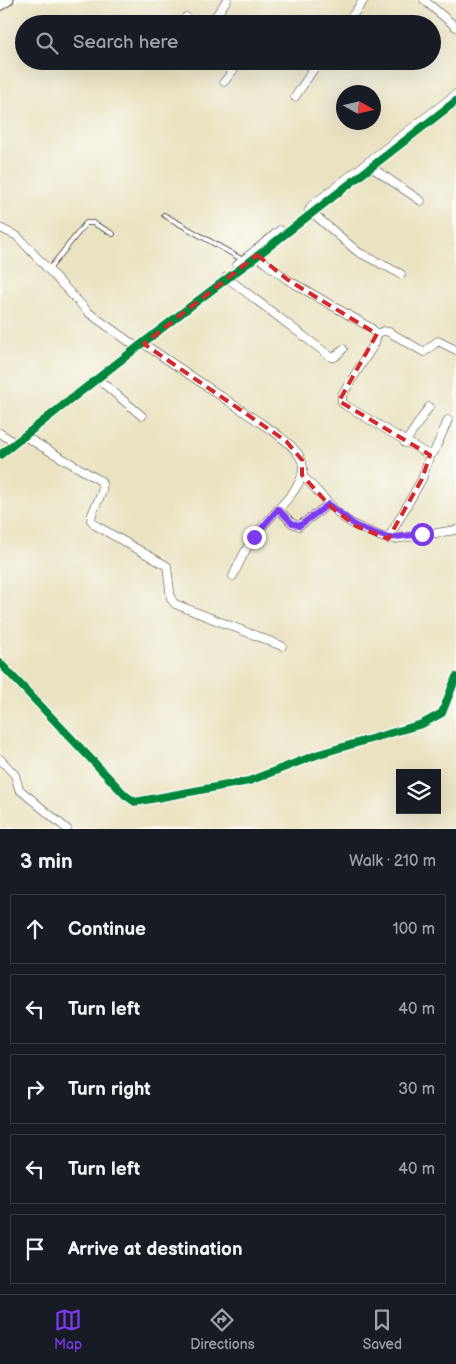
<!DOCTYPE html>
<meta charset="utf-8">
<style>
:root{--surface:#171b24;--page:#20242c;--text:#f1f3f6;--muted:#9ea1a6;--line:#363941;--accent:#7c3aed}
body{margin:0;font-family:"Balsamiq Sans",sans-serif;background:var(--page);color:var(--text)}
.controls{position:absolute;right:15px;bottom:15px;display:grid;overflow:hidden;border-radius:0px;box-shadow:0 5px 20px #0002}
.controls button{width:45px;height:45px;display:grid;place-items:center;padding:0;border:0;border-bottom:1px solid var(--line);background:var(--surface);color:var(--text);font:25px sans-serif}
.compass{position:absolute;left:336px;top:85px;width:45px;height:45px;border-radius:50%;background:var(--surface);box-shadow:0 5px 20px #0002;rotate:98deg}
.stop{position:absolute;width:15px;height:15px;margin:-11px;border:4px solid #7c3aed;border-radius:50%;background:#fff}
.stop.end{background:#7c3aed;border-color:#fff;box-shadow:0 1px 5px #0008}
.list{margin:0;padding:0;list-style:none}
h2{display:flex;justify-content:space-between;align-items:center;height:65px;margin:0;padding:0 20px;font-size:21px}
h2 small{font-size:16px;font-weight:400;color:var(--muted)}
.list li{display:grid;grid-template-columns:32px 1fr auto;gap:15px;align-items:center;box-sizing:border-box;height:70px;margin:0 10px 10px;padding:0 10px;border:1px solid var(--line);border-radius:0px}
.list b{display:block;font-size:19px;white-space:nowrap}
.list em{font-size:16px;font-style:normal;color:var(--muted)}
.icon{flex:none;width:28px;height:28px;fill:none;stroke:currentColor;stroke-width:2;stroke-linecap:round;stroke-linejoin:round}
.map{position:relative;flex:none;width:456px;height:829px;overflow:hidden}
.search{position:absolute;background:var(--surface);box-shadow:0 5px 20px #0002;left:15px;right:15px;top:15px;height:55px;display:flex;align-items:center;gap:12px;box-sizing:border-box;padding:0 18px;border-radius:28px;color:var(--muted);font-size:19px}
.sheet{height:465px;background:var(--surface)}
nav{display:flex;justify-content:space-around;align-items:center;box-sizing:border-box;height:70px;border-top:1px solid var(--line);background:var(--surface);font-size:14px;color:var(--muted)}
nav a{display:grid;justify-items:center;gap:2px}
nav .on{color:var(--accent)}
.map>svg:first-child{display:block}
</style>
<div class="map">
<svg width="456" height="829" viewBox="0 0 456 829">
<rect width="100%" height="100%" fill="#fdfcf7"/>
<filter id="ink" filterUnits="userSpaceOnUse"><feTurbulence type="fractalNoise" baseFrequency=".02" numOctaves="2"/><feDisplacementMap in="SourceGraphic" scale="10" xChannelSelector="R" yChannelSelector="G"/><feConvolveMatrix kernelMatrix="1 2 1 2 8 2 1 2 1" color-interpolation-filters="sRGB"/></filter>
<filter id="wash" filterUnits="userSpaceOnUse"><feTurbulence type="fractalNoise" baseFrequency=".0096" numOctaves="4" result="noise"/><feDisplacementMap in="SourceGraphic" scale="20" xChannelSelector="R" yChannelSelector="G"/><feGaussianBlur stdDeviation="1.12" result="paint"/><feColorMatrix in="noise" values="0 0 0 0 0 0 0 0 0 0 0 0 0 0 0 0 0 1.4 0 .05"/><feComposite in="paint" operator="in"/></filter>
<g filter="url(#wash)">
<rect width="100%" height="100%" fill="#eae3c2"/>
</g>
<g filter="url(#ink)">
<g fill="none" stroke-linecap="round" stroke-linejoin="round">
<defs>
<path id="lane" d="M164 215 243 260
M50 268 86 223H93L113 234"/>
<path id="street" d="M424 0 456 27
M186 17 195 24
M210 24 227 0
M346 24 364 0
M301 61 313 69
M224 82 241 61
M295 97 319 61
M368 165 421 201
M311 206 456 94
M309 210 358 252 401 274
M0 228 17 236 89 313 138 348
M254 251 264 262 288 280 371 328 377 334 375 343 342 395V403L345 405 429 455 434 452 448 420
M237 265 280 230
M226 277 331 357H335L343 349
M377 334 383 331 389 332 424 352 438 341 456 350
M144 344 277 434C288 443 304 454 303 470 302 491 265 520 253 538 245 550 239 563 233 576
M98 379 142 416
M0 433 15 443
M24 436 101 481C107 494 91 507 91 520L95 525 167 566 171 599 175 604 282 646
M405 443 429 407
M0 455C82 391 164 325 248 263L456 101
M302 475 342 517 356 526 382 537 395 539 456 530
M278 509 292 523 299 526 329 504
M388 539 422 479 430 455
M0 663 125 795 135 802 249 781 319 754 422 724 442 713 456 677
M0 759 15 775 19 789 67 829"/>
<path id="secondary" d="M0 5 8 0"/>
</defs>
<!-- lane casing -->
<use href="#lane" stroke="#3b3a35" stroke-width="5.5"/>
<!-- street casing -->
<use href="#street" stroke="#3b3a35" stroke-width="9"/>
<!-- secondary casing -->
<use href="#secondary" stroke="#3b3a35" stroke-width="12"/>
<!-- lane -->
<use href="#lane" stroke="#fff" stroke-width="4"/>
<!-- street -->
<use href="#street" stroke="#fff" stroke-width="8"/>
<!-- secondary -->
<use href="#secondary" stroke="#fff" stroke-width="10"/>
<defs>
<path id="cycleway" d="M0 455C82 391 164 325 248 263L456 101
M0 663 125 795 135 802 249 781 319 754 422 724 442 713 456 677"/>
</defs>
<!-- cycleway casing -->
<use href="#cycleway" stroke="#fdfcf7" stroke-width="11"/>
<!-- cycleway -->
<use href="#cycleway" stroke="#00873e" stroke-width="8"/>
</g>
</g>
<g fill="none" stroke-linecap="round" stroke-linejoin="round" filter="url(#ink)">
<!-- route -->
<path stroke="#7c3aed" stroke-width="6" d="M254 537 278 509 292 523 299 526 329 504 356 526 388 538 422 534"/>
</g>
<!-- marked area -->
<path fill="none" stroke="#d62828" stroke-width="4" stroke-dasharray="10 6" stroke-linejoin="round" d="M257 255 288 280 377 334 339 401 430 455 422 479 388 539 356 526 331 507 302 475V460L286 441 144 344Z"/>
</svg>
<div class="controls">
<button><svg class="icon" aria-label="layers" viewBox="0 0 24 24"><path d="M12 4l9 5-9 5-9-5zM3 14l9 5 9-5"/></svg></button>
</div>
<svg class="compass" viewBox="-18 -18 36 36"><path d="M0-13l5 13h-10z" fill="#e53935"/><path d="M0 13l5-13h-10z" fill="#9ea1a6"/></svg>
<div class="stop" style="left:422px;top:534px"></div>
<div class="stop end" style="left:254px;top:537px"></div>
<div class="search"><svg class="icon" aria-label="search" viewBox="0 0 24 24"><circle cx="10" cy="10" r="6"/><path d="M15 15l6 6"/></svg>Search here</div>
</div>
<section class="sheet">
<h2>3 min<small>Walk · 210 m</small></h2>
<ul class="list">
<li><svg class="icon" aria-label="ahead" viewBox="0 0 24 24"><path d="M12 20V5M6 11l6-6 6 6"/></svg><div><b>Continue</b></div><em>100 m</em></li>
<li><svg class="icon" aria-label="left" viewBox="0 0 24 24"><path d="M17 20v-9H6M10 6l-5 5 5 5"/></svg><div><b>Turn left</b></div><em>40 m</em></li>
<li><svg class="icon" aria-label="right" viewBox="0 0 24 24"><path d="M7 20v-9h11M14 6l5 5-5 5"/></svg><div><b>Turn right</b></div><em>30 m</em></li>
<li><svg class="icon" aria-label="left" viewBox="0 0 24 24"><path d="M17 20v-9H6M10 6l-5 5 5 5"/></svg><div><b>Turn left</b></div><em>40 m</em></li>
<li><svg class="icon" aria-label="arrive" viewBox="0 0 24 24"><path d="M6 21V4h12l-3 4 3 4H6"/></svg><div><b>Arrive at destination</b></div></li>
</ul>
</section>
<nav>
<a class="on"><svg class="icon" aria-label="map" viewBox="0 0 24 24"><path d="M3 6l6-2 6 2 6-2v14l-6 2-6-2-6 2zM9 4v14M15 6v14"/></svg>Map</a>
<a><svg class="icon" aria-label="directions" viewBox="0 0 24 24"><path d="M12 3l9 9-9 9-9-9zM9 14v-3h6M13 9l2 2-2 2"/></svg>Directions</a>
<a><svg class="icon" aria-label="saved" viewBox="0 0 24 24"><path d="M7 4h10v16l-5-4-5 4z"/></svg>Saved</a>
</nav>
